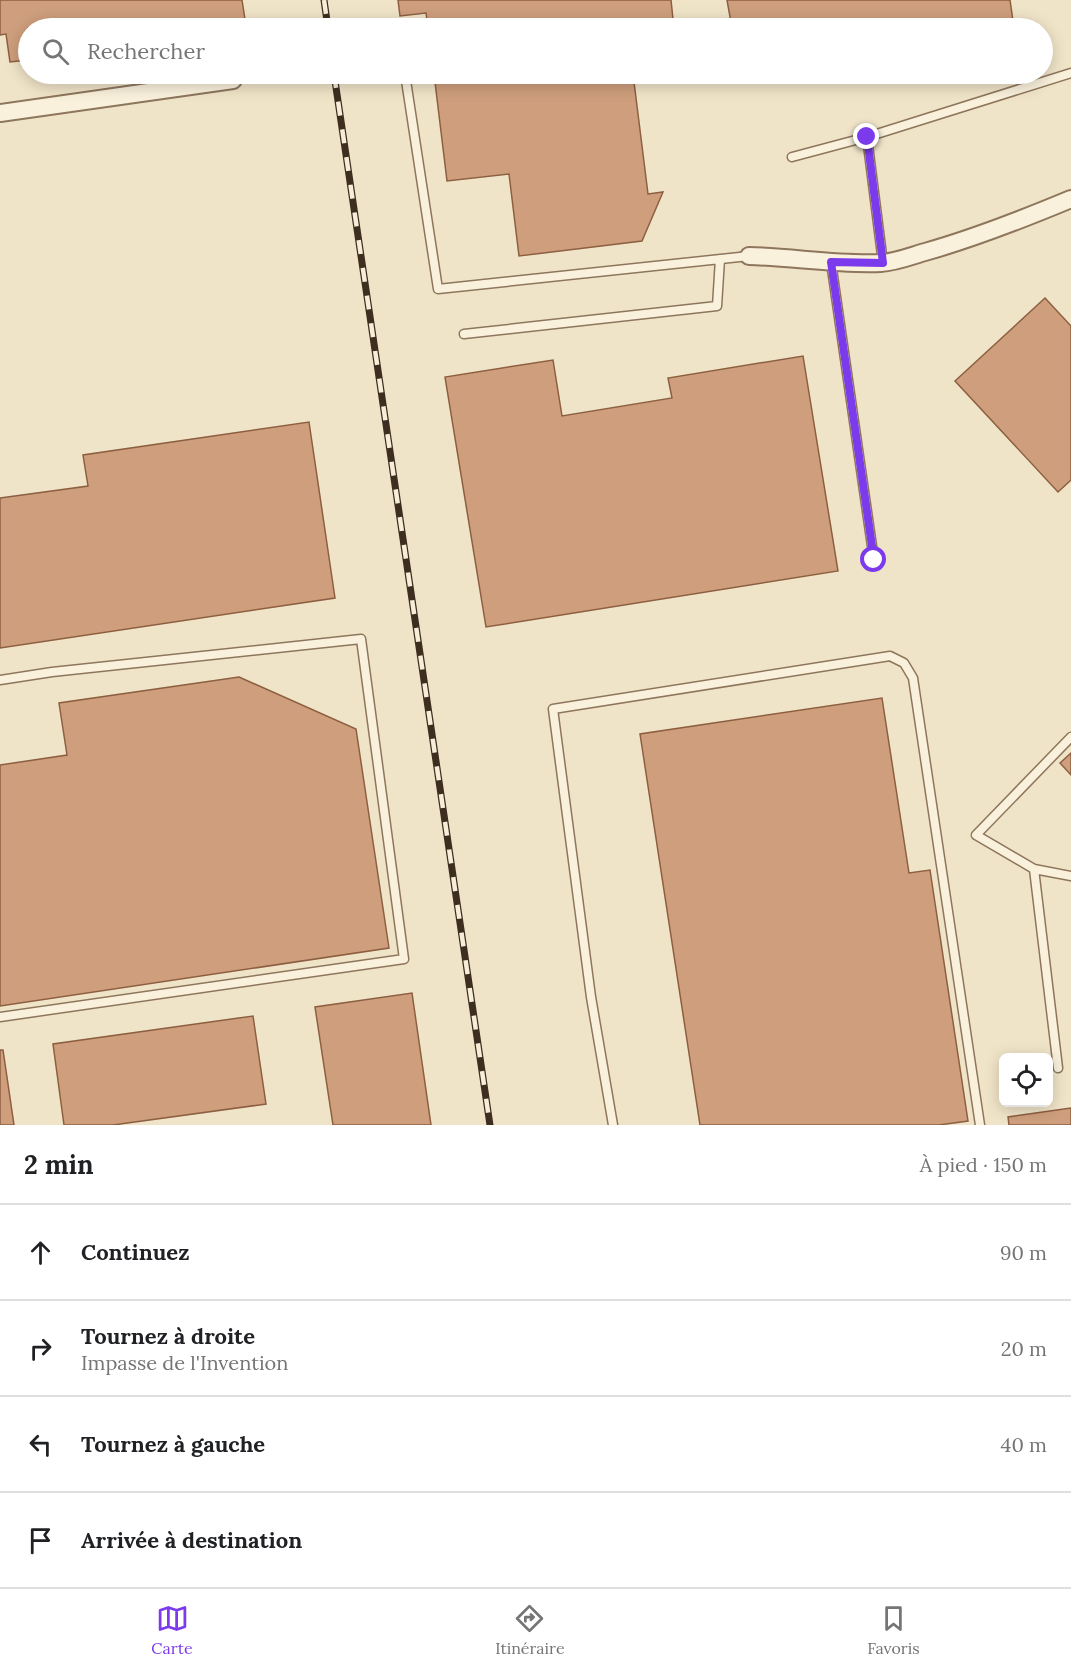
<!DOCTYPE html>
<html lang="fr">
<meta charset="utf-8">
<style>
:root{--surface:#fff;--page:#f2f2f2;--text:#202124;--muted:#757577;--line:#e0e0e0;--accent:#7c3aed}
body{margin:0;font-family:Lora,serif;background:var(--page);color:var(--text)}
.controls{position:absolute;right:18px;bottom:18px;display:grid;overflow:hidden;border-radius:9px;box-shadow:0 3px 15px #0003}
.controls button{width:54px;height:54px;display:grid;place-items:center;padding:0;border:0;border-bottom:2px solid var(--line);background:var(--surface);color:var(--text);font:30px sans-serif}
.stop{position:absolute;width:18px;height:18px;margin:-14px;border:4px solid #7c3aed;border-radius:50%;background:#fff}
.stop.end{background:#7c3aed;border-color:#fff;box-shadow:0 2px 6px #0008}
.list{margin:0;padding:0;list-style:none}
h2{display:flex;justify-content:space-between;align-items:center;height:78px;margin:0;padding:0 24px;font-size:26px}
h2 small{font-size:20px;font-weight:400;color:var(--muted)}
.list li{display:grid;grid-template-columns:39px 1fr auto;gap:18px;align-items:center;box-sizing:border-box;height:96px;padding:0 24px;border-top:2px solid var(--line)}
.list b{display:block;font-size:22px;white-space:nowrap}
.list p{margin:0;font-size:20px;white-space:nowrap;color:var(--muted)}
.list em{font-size:20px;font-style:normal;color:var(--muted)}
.icon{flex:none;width:33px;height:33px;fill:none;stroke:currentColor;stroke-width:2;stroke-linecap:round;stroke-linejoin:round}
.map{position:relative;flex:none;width:1071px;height:1125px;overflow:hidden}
.search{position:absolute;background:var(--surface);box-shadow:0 3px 15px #0003;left:18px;right:18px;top:18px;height:66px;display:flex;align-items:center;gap:15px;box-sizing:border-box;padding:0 21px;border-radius:33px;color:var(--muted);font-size:22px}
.sheet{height:462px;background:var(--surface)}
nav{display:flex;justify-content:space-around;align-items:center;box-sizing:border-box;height:84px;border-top:2px solid var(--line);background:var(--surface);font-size:16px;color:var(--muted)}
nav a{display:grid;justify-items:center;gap:3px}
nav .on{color:var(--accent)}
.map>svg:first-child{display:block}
</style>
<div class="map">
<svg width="1071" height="1125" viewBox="0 0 1071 1125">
<rect width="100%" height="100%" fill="#f0e4c8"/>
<!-- building -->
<path fill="#cf9f7d" stroke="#8d5f41" stroke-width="1.5" d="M0 0H242L246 26 230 28H28V60L10 62 6 34 0 35Z
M398 0H671L673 19 627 25V28H428L426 13 400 16Z
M727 0H1010L1014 28H732Z
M434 74H633L648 194 663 192 642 241 519 256 509 174 447 181Z
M738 74H784L739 80Z
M1045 298 1071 326V480L1058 492 955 381Z
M803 356 838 571 486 627 445 377 553 360 562 416 672 398 668 378Z
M309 422 335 598 0 648V498L88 486 83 455Z
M239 677 356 729 389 948 0 1006V765L67 755 59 703Z
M882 698 909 873 930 870 968 1121 939 1125H700L640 734Z
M1071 753V775L1060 763Z
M412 993 431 1125H333L315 1007Z
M253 1016 266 1104 113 1125H64L53 1044Z
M0 1050H3L14 1125H0Z
M1071 1108V1125H1009L1008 1117Z"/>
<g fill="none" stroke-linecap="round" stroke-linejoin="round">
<defs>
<path id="service" d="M405 74 438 289 749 256
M792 157 867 137
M831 262 874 560
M883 263 867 137 1071 73
M464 334 717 306 720 259
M0 680 52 672 361 639 404 959 0 1017
M1071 737 976 835 1034 869 1071 876
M1034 869 1058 1068
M613 1125 591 997 553 709 890 656 904 663 913 678 980 1125"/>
<path id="minor" d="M0 113 233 80
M749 256C793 257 837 265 881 263 896 262 911 256 925 252 975 238 1023 219 1071 199"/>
</defs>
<!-- service casing -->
<use href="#service" stroke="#8d765c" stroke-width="11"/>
<!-- minor casing -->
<use href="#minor" stroke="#8d765c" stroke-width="20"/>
<!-- service -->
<use href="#service" stroke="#faf1dc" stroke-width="8"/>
<!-- minor -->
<use href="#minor" stroke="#faf1dc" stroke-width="16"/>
<defs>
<path id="rail" d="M324 0 328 28
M334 74 490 1125"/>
</defs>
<!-- rail casing -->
<use href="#rail" stroke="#3d2e20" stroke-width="7"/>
<!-- rail -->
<use href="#rail" stroke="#f7eed8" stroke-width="4.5" stroke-dasharray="14" stroke-linecap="butt"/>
</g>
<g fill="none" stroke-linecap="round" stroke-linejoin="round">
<!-- route -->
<path stroke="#7c3aed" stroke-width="8" d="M867 137 883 263 831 262 874 560"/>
</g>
</svg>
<div class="controls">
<button><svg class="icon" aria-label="locate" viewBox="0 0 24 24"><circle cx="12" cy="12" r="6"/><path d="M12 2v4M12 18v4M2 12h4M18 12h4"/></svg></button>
</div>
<div class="stop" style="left:874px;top:560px"></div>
<div class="stop end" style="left:867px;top:137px"></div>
<div class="search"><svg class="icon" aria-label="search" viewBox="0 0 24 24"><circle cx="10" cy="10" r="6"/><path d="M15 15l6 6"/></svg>Rechercher</div>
</div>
<section class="sheet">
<h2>2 min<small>À pied · 150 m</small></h2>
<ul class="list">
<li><svg class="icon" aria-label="ahead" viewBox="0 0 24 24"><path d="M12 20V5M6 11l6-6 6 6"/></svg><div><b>Continuez</b></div><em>90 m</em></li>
<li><svg class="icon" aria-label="right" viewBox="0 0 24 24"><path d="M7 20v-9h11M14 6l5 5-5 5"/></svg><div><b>Tournez à droite</b><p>Impasse de l'Invention</p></div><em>20 m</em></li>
<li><svg class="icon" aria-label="left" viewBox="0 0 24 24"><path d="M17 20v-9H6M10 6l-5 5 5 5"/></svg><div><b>Tournez à gauche</b></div><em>40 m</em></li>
<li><svg class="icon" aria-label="arrive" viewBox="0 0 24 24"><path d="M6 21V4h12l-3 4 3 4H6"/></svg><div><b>Arrivée à destination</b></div></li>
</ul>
</section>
<nav>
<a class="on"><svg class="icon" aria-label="map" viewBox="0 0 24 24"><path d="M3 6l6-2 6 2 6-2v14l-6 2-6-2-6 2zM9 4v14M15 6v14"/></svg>Carte</a>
<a><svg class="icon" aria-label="directions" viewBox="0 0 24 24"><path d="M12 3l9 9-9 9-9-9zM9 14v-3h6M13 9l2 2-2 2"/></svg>Itinéraire</a>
<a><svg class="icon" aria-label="saved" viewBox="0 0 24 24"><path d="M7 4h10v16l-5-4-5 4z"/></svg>Favoris</a>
</nav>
